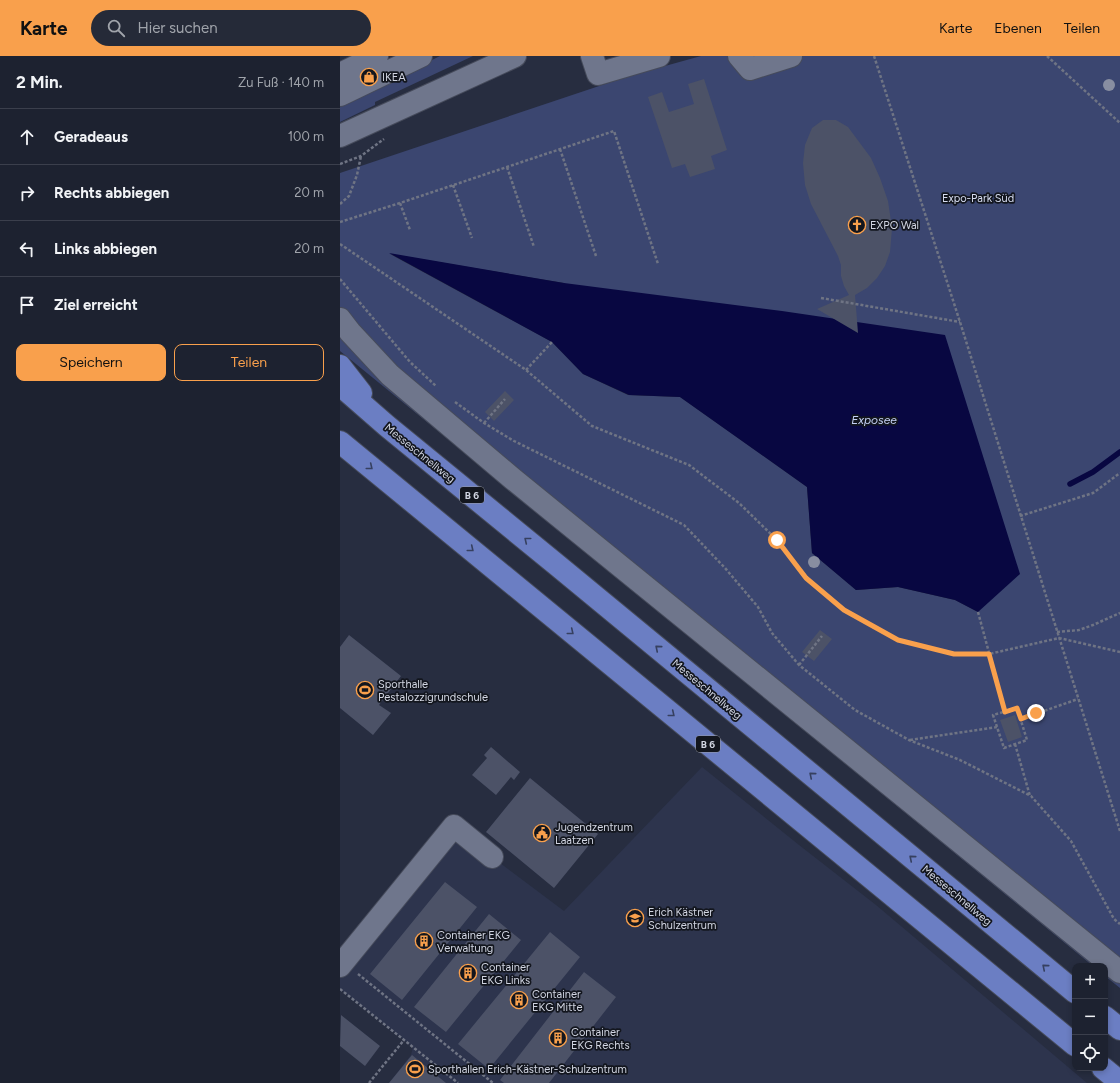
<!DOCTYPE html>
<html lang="de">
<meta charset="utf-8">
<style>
:root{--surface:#1d2230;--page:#252a38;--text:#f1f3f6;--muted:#a0a4ab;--line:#3b3f4c;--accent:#f9a04c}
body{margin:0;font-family:Figtree,sans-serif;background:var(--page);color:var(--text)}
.controls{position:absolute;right:12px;bottom:12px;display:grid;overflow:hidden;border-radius:8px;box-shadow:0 2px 6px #0003}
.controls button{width:36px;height:36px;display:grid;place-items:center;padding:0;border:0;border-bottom:1px solid var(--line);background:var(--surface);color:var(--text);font:20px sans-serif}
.stop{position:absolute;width:12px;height:12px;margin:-9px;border:3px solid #f9a04c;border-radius:50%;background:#fff}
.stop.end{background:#f9a04c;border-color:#fff;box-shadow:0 1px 4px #0008}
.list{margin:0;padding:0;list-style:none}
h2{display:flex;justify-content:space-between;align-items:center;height:52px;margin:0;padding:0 16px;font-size:17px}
h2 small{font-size:13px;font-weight:400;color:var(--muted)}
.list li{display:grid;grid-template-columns:26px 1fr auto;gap:12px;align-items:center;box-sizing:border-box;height:56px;padding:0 16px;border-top:1px solid var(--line)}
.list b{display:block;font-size:15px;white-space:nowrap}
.list em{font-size:13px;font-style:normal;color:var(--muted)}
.actions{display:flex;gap:8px;padding:12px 16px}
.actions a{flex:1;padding:9px 0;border:1px solid var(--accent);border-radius:8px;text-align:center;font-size:14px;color:var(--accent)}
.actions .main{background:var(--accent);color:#111}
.icon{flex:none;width:22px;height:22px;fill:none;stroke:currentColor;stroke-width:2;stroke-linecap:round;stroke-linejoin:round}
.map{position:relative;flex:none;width:780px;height:1027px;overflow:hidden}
header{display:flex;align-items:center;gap:24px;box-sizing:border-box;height:56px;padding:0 20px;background:var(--accent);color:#111}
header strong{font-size:19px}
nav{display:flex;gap:22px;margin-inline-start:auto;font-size:14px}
.search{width:280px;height:36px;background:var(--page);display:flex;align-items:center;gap:10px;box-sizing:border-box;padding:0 14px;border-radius:22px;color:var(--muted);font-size:15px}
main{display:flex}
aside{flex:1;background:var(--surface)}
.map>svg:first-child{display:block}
</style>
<header>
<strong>Karte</strong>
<div class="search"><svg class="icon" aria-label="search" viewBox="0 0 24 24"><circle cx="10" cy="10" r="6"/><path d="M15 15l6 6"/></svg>Hier suchen</div>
<nav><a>Karte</a><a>Ebenen</a><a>Teilen</a></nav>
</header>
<main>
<aside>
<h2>2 Min.<small>Zu Fuß · 140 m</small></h2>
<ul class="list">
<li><svg class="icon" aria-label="ahead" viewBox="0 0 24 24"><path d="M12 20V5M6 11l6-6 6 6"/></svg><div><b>Geradeaus</b></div><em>100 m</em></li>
<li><svg class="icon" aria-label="right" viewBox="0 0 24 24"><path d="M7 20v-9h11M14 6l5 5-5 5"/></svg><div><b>Rechts abbiegen</b></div><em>20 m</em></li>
<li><svg class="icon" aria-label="left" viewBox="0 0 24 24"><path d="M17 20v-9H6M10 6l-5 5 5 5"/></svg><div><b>Links abbiegen</b></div><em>20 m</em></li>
<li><svg class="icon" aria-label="arrive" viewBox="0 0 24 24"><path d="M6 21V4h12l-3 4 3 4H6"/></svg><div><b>Ziel erreicht</b></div></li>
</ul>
<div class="actions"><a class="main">Speichern</a><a>Teilen</a></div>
</aside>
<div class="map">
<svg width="780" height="1027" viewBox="0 0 780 1027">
<rect width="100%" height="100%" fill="#272d40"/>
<!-- built -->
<path fill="#2d344d" d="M362 711 459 789 536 849 747 1027H49L71 999 73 991 0 933V910L114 770 152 801 224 855Z"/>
<!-- green -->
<path fill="#3b4670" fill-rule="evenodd" d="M100 0H133L35 46V49L0 66V50Z
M361 0H780V932L765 920V910H753L0 295V117L289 20ZM50 198 224 227 638 556 615 544 558 531 516 534 472 497 467 431 340 341 288 339 243 318 212 286Z"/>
<!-- water -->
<path fill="#080741" d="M49 197 224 227 442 255 605 279 680 518 638 556 615 544 558 531 516 534 472 497 467 431 340 341 289 339 243 318 212 286Z"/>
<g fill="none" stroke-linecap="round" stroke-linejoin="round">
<!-- stream -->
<path stroke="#080741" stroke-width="5.5" d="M730 428 753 416 780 396"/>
</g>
<!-- building -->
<path fill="#4c5267" d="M364 23 387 94 371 100 375 113 350 121 345 108 332 112 308 41 322 36 329 56 354 48 348 28Z
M483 64H496L508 71 531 102 540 122 548 145 552 172 550 196 545 210 537 222 527 232 515 239 518 277 477 253 509 239 504 230 501 220V209L498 200 471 148 465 129 463 107 465 89 472 72Z
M165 335 174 344 154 365 145 356Z
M480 574 492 583 474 605 462 596Z
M9 579 61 620 39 649 51 657 33 679 0 652V591Z
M675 659 682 681 668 686 660 664Z
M151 691 180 716 174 724 171 721 156 739 132 719 147 702 144 699Z
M190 722 258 778 214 832 146 776Z
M105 826 137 851 62 944 30 918Z
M149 858 181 884 106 976 74 951Z
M210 876 240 901 149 1013 118 988Z
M244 916 276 941 209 1027H164L160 1024Z
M1 959 40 990 25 1010 0 990Z
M72 999 106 1027H49Z"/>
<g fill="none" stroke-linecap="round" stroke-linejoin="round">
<defs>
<path id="minor" d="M252 0 258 18 319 0
M399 0 410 13 451 0
M0 18 37 0
M0 39 81 0
M0 80 175 0
M0 263 10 276 50 319 173 423 780 916
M0 910 114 770 152 801"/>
<path id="highway" d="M0 310 21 337
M0 329 47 370 217 509 735 936
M0 386 735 989
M765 961 780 973
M763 1012 780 1026"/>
</defs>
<!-- minor casing -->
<use href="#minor" stroke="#464b5b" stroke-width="24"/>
<!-- highway casing -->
<use href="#highway" stroke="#464b5b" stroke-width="24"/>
<!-- path -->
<path stroke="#6f7484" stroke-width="2.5" stroke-dasharray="3 2" stroke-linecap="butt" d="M534 0 620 266 780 775
M707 0 780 67
M220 93 256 200
M0 108 21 100 44 83
M167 111 194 191
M113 129 132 182
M60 147 70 174
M0 148 9 140 17 119 21 100
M0 166 60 147 274 75 318 208
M0 188 186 314 252 370 349 409 399 447 437 484 466 522 504 553 558 584 614 598H649L719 582 780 596
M0 223 70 306 96 330
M481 242 620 266
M186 314 212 286
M115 346 144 367 174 385 344 469 385 512 418 551 432 577 459 609 515 654 569 684 620 704 691 740 731 785 774 863 780 868
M144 367 165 343
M680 460 753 437 780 417
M638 556 665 656
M717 576 739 574 753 569 780 557
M459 609 482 580
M677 652 687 684 664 692 653 659Z
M681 663 738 643
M570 684 657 671
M675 688 690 740
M18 918 153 1027
M0 933 118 1027
M29 1027 64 984"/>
<!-- minor -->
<use href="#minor" stroke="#6f768c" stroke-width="22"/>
<!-- highway -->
<use href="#highway" stroke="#6b7ec3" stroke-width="22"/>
</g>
<!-- trees -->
<g fill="#888ea1">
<circle cx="769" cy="29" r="6"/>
<circle cx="474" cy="506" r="6"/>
</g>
<!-- one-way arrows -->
<defs><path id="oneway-chevron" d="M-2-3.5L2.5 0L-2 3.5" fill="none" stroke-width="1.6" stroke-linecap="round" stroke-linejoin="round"/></defs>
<g stroke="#364060">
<use href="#oneway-chevron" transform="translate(30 411) rotate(39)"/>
<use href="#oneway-chevron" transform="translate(187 484) rotate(-141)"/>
<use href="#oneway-chevron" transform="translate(131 493) rotate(39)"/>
<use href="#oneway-chevron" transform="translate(231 576) rotate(39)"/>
<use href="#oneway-chevron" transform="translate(318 592) rotate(-140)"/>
<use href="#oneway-chevron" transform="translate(332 658) rotate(39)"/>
<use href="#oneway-chevron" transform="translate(472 719) rotate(-140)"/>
<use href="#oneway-chevron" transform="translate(572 802) rotate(-140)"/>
<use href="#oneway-chevron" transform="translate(705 911) rotate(-140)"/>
</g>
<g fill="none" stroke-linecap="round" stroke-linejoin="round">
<!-- route -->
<path stroke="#f9a04c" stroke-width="5" d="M437 484 466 522 504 554 558 584 614 598H649L665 656 677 652 681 663 696 657"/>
</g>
<!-- icons -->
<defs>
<symbol id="shop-ring" viewBox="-11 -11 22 22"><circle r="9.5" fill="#13161e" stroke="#f9a04c" stroke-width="1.5"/><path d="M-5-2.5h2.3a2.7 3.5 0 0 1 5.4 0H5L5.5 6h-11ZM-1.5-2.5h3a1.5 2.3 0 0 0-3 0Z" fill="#f9a04c"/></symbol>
<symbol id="church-ring" viewBox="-11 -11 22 22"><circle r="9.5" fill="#13161e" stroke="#f9a04c" stroke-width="1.5"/><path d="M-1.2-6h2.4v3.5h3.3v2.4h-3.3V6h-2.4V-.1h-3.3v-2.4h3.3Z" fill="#f9a04c"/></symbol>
<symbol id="stadium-ring" viewBox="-11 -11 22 22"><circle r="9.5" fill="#13161e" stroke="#f9a04c" stroke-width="1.5"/><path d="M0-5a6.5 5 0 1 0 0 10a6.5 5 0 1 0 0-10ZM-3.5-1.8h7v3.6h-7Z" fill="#f9a04c"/></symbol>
<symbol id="civic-ring" viewBox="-11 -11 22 22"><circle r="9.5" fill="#13161e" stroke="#f9a04c" stroke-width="1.5"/><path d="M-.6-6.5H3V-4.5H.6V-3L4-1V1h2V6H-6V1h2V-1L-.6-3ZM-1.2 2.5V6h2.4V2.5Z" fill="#f9a04c"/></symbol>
<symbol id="school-ring" viewBox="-11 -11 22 22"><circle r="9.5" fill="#13161e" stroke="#f9a04c" stroke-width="1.5"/><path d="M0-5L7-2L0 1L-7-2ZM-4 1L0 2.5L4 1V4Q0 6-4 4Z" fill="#f9a04c"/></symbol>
<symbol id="building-ring" viewBox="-11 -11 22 22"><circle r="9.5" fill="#13161e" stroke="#f9a04c" stroke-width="1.5"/><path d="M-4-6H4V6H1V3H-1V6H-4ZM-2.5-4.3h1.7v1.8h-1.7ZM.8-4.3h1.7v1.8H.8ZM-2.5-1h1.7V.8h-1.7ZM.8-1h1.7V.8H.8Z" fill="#f9a04c"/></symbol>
</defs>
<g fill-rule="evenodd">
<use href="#shop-ring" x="19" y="11" width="20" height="20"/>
<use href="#church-ring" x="507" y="159" width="20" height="20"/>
<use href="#stadium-ring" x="15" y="624" width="20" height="20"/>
<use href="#civic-ring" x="192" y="767" width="20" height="20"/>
<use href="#school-ring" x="285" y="852" width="20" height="20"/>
<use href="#building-ring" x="74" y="875" width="20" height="20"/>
<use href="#building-ring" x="118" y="907" width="20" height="20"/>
<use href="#building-ring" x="169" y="934" width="20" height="20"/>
<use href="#building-ring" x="208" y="972" width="20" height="20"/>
<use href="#stadium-ring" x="65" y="1003" width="20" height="20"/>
</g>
<g text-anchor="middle" stroke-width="3.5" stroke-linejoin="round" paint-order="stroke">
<!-- shield labels -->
<g fill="#13161e" stroke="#999ca7" stroke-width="1">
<rect x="120" y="431" width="24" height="16" rx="3"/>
<rect x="356" y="680" width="24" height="16" rx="3"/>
</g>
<g font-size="10" font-weight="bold" fill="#d2d6e2">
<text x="132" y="443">B 6</text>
<text x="368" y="692">B 6</text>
</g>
<!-- poi labels -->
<g font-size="11" fill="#d2d6e2" stroke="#13161e" text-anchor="start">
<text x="42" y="25">IKEA</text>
<text x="530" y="173">EXPO Wal</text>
<text x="38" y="632">Sporthalle<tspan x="38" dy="13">Pestalozzigrundschule</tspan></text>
<text x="215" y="775">Jugendzentrum<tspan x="215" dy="13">Laatzen</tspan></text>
<text x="308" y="860">Erich Kästner<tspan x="308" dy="13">Schulzentrum</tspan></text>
<text x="97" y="883">Container EKG<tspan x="97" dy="13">Verwaltung</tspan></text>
<text x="141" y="915">Container<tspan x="141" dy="13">EKG Links</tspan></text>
<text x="192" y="942">Container<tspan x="192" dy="13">EKG Mitte</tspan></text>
<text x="231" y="980">Container<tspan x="231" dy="13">EKG Rechts</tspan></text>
<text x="88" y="1017">Sporthallen Erich-Kästner-Schulzentrum</text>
</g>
<!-- park labels -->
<g font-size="11" fill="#d7ddf0" stroke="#13161e">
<text x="638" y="146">Expo-Park Süd</text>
</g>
<!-- street labels -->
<g font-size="11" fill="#d2d6e2" stroke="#13161e">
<text transform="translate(80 397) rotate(39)" y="4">Messeschnellweg</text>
<text transform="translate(367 633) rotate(40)" y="4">Messeschnellweg</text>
<text transform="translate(617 839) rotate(40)" y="4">Messeschnellweg</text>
</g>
<!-- water labels -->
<g font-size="12" font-style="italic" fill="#c5d1f6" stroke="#13161e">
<text x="534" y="368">Exposee</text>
</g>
</g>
</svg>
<div class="controls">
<button>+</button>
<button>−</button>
<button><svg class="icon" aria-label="locate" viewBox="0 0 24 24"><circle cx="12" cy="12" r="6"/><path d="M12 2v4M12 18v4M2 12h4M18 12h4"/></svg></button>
</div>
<div class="stop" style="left:437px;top:484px"></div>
<div class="stop end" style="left:696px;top:657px"></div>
</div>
</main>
